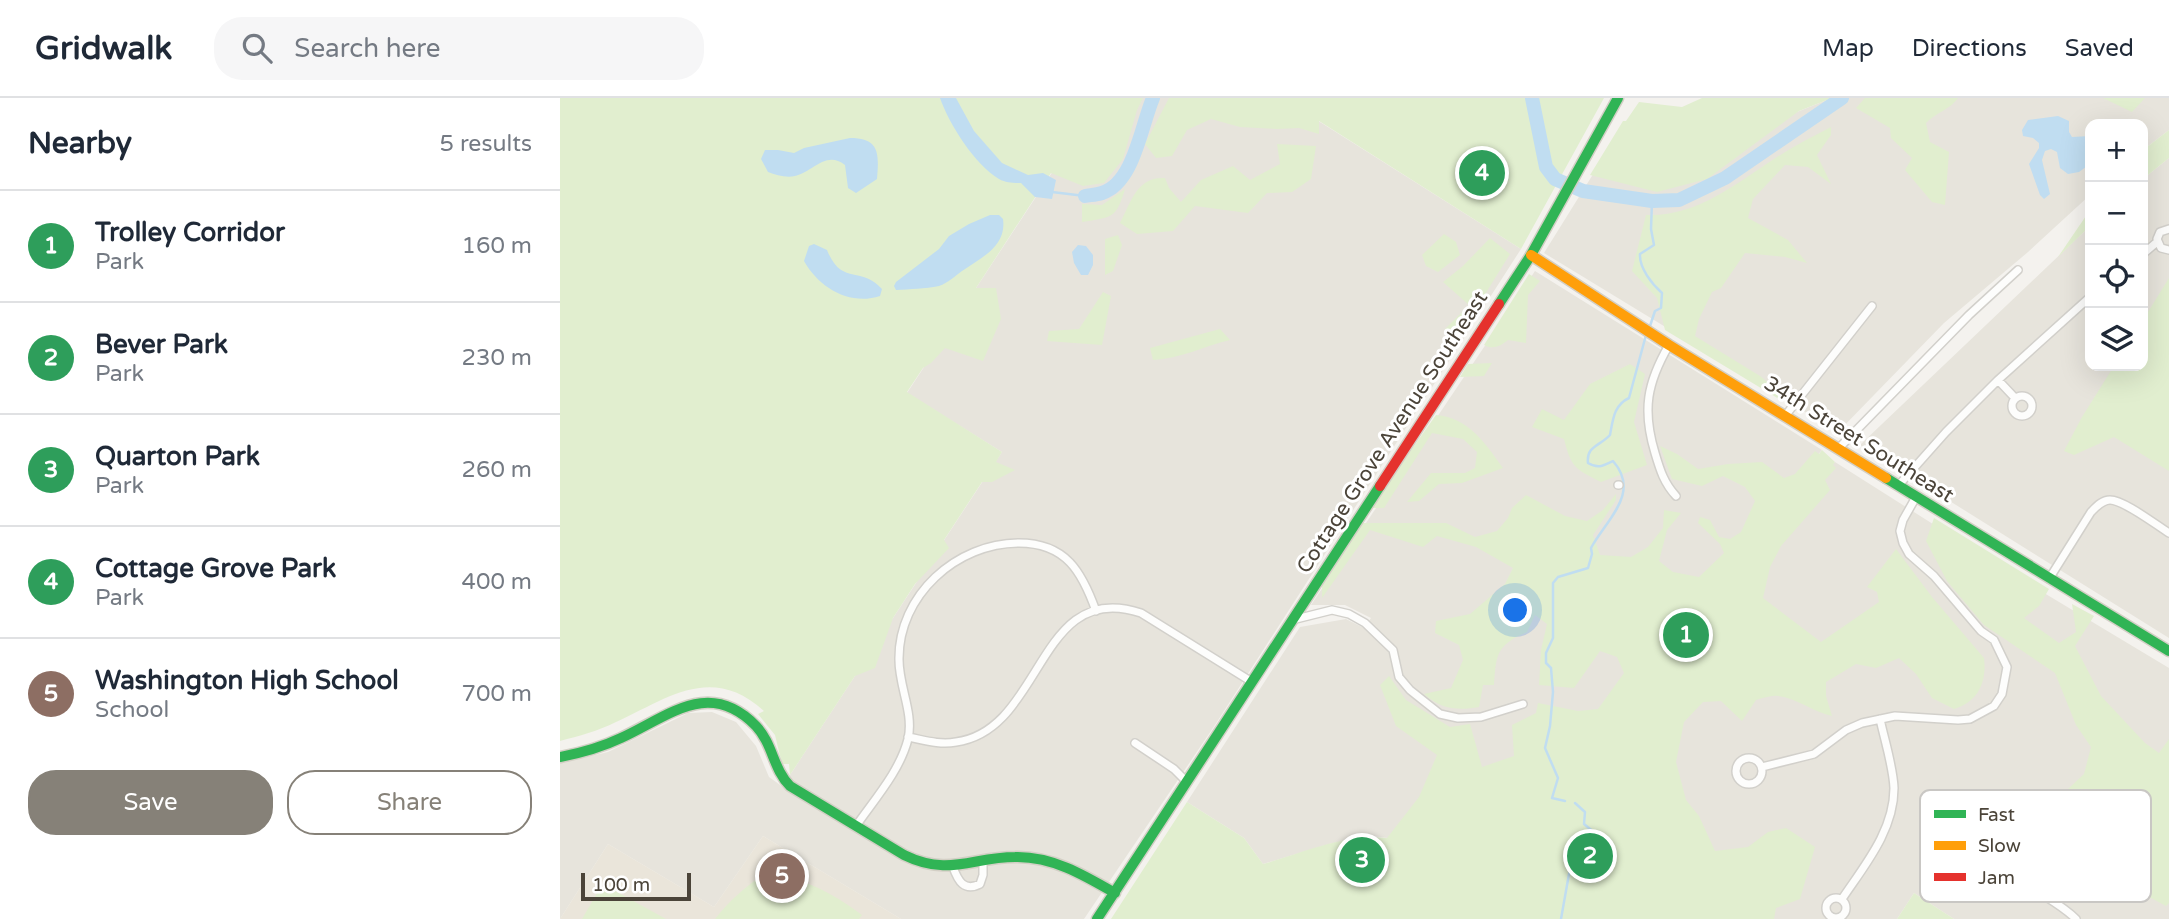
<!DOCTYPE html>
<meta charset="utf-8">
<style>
:root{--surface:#fff;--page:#f6f6f7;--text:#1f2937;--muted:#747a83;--line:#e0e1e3;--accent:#868178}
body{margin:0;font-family:"Varela Round",sans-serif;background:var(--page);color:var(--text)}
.controls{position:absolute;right:21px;top:21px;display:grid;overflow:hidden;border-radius:14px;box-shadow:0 7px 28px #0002}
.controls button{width:63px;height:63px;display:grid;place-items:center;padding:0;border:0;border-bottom:2px solid var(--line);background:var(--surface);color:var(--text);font:35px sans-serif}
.scale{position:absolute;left:21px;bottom:18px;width:110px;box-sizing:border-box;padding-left:7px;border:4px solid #4b4439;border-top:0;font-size:19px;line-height:24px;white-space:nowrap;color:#4b4439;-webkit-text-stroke:5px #fff;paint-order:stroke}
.you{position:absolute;left:956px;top:513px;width:24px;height:24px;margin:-18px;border:5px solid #fff;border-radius:50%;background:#1a73e8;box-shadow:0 0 0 10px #1a73e833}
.badge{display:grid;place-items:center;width:46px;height:46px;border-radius:50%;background:var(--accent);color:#fff;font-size:23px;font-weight:700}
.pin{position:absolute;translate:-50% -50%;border:4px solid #fff;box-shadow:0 2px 7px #0006}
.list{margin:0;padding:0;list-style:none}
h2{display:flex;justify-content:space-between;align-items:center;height:91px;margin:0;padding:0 28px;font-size:30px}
h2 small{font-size:23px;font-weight:400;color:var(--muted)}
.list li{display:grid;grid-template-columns:46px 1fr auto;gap:21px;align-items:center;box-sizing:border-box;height:112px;padding:0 28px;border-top:2px solid var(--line)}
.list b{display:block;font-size:26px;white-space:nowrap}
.list p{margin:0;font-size:23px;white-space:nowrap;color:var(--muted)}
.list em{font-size:23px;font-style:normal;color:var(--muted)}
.actions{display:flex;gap:14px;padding:21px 28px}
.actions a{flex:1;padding:16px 0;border:2px solid var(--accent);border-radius:28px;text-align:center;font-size:24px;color:var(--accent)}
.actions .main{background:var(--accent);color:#fff}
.icon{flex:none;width:38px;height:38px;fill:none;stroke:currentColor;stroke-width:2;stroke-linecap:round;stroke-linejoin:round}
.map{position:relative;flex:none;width:1609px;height:821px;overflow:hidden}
header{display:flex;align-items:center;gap:42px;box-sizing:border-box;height:98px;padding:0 35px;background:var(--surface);border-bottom:2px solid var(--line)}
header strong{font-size:33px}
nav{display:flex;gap:38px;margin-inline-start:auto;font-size:24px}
.search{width:490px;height:63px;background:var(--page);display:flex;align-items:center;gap:18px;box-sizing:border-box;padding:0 24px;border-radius:28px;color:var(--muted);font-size:26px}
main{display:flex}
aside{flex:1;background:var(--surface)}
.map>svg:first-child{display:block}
</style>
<header>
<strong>Gridwalk</strong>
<div class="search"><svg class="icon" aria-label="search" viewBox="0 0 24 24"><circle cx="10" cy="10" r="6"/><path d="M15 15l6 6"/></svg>Search here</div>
<nav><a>Map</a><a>Directions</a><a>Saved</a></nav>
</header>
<main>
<aside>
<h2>Nearby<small>5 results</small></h2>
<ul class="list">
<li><span class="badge" style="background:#2e9e5b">1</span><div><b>Trolley Corridor</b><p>Park</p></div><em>160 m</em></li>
<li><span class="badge" style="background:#2e9e5b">2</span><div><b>Bever Park</b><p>Park</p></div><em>230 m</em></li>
<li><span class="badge" style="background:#2e9e5b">3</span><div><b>Quarton Park</b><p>Park</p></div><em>260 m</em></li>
<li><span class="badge" style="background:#2e9e5b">4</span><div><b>Cottage Grove Park</b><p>Park</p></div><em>400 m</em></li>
<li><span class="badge" style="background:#8d6e63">5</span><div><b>Washington High School</b><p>School</p></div><em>700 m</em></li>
</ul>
<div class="actions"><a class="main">Save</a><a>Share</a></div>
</aside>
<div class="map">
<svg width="1609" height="821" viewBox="0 0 1609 821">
<rect width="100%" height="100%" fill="#f4f2ee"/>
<!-- residential -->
<path fill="#e7e4dc" d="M541 0H722L961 151 655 627 524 821H341L203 738 154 809 48 746 0 821V665L48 654 128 615 152 614 176 624 196 648 209 679 230 694V677L442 354 347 295Z
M1272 0H1609V32L1583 52V26H1530V97L1468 154 1384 225 1278 334 984 155 1055 41 1197 30Z
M1609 60V540L1300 347 1530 128V268H1583V81Z
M975 173 1262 352 1186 443 1089 567 1003 703 859 744 812 738 769 746 703 766 684 740 627 704 740 529 786 521 804 530 811 520 785 507H751Z
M1275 364 1436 466 1609 570V821H1394L1354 795 1337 821H1196L1030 719 1198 455Z"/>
<!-- education -->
<path fill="#eae5da" d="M203 738 341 821H0L48 746 154 809Z"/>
<!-- green -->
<path fill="#e1eecf" d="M0 0H583L577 12 563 61 544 85 523 88 491 75 416 190H436L441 221 423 263 385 250 371 265 363 270 347 294 442 354 436 364 455 372 432 384H422L384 442 389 450 355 486 333 520 315 570 295 578 230 677 229 666H222L215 637 198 616 204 613C151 565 107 601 56 624 38 633 19 638 0 643Z
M609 0H1044L961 151 759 23V36L739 30 717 31 680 29 651 21 627 32 612 58 596 60 585 46Z
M1142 0H1272L1239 13 1147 81 1097 94 1030 77 1063 23H1066L1079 4 1122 9Z
M1305 0H1398C1391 11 1375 15 1366 25L1370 44 1389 54 1385 107 1372 104 1345 72 1352 60 1331 40 1330 30 1296 10Z
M1543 0H1585L1572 14Z
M1271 29V37L1257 57 1271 86 1248 69 1225 67 1193 101 1188 120 1228 142 1247 165 1225 159 1185 155 1161 190 1152 194 1139 221 1135 238 1200 278 1226 299 1219 301 1105 232 1097 200 1072 173 1086 117C1136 119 1174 87 1214 61 1232 49 1252 39 1271 29Z
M1609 32V60L1583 81V52Z
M717 46 756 48 751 81 732 94 707 95 688 115 635 108 613 133 577 136 560 125C571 104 577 78 605 80L609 90 621 104 641 82 673 68 690 82 720 66Z
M565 91C556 122 551 119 522 124V106L542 107Z
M1530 112V128L1498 159Z
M884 136 896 144 900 157 878 174 866 168 862 157Z
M558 137 562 147 553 173 545 177V141Z
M930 140 950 156 891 251 885 231 909 207 883 184 903 168Z
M969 176 980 183 968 197 966 245 948 242C941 248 933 252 924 247Z
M1609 180V373L1554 339 1514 357 1504 353 1522 319 1554 268H1583V222Z
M543 194 551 198 542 247 487 243 489 233 519 231Z
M660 231 670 242C644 248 620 261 593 262L590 250Z
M932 265 924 278 900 279 908 266Z
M1070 266 1085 276 1074 324 1087 367 1041 384C1015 371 1011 369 1004 341L972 329 982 311 1004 322 1030 286Z
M876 317C909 320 925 345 943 370L902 385 879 386 859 403 847 404 871 375H905L915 370 917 354 903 341 872 335 824 410H810Z
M1100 348 1117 356 1138 371 1168 366 1202 364 1224 380 1235 376 1255 353 1259 356 1262 352 1275 364 1273 367 1276 370 1265 382 1270 392 1221 448 1210 469 1203 500 1261 544 1319 504 1317 494 1307 489 1336 451 1372 499 1424 560C1427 584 1418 604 1394 611L1372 600 1356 576 1339 560 1316 570 1296 566 1266 584V598L1272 618C1253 614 1237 600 1218 598 1212 597 1203 600 1196 602L1182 623 1161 603 1143 604 1124 624 1116 664 1126 702 1139 718 1155 753 1188 749 1208 734 1226 730 1255 749 1240 801 1216 810 1214 821H551L627 704 684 740 703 766C743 755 785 735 827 740L859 699 877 657 836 628 820 587 829 578 846 602 890 629 910 626 922 669 954 658 952 627 976 615 978 605 1018 613 1038 611 1064 575 1057 559 1040 553 1014 590 979 587 981 552 987 526 975 517 967 534C937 547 936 555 934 587H923L919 609C897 613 881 611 864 596L891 590 903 562 899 547 875 535 876 523 910 516 945 486 953 470 916 449 877 438 863 449 810 432 762 500V488L801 425H886L915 439 937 433 948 420 952 410 966 397 1005 418 1027 423 1043 412 1056 396V402L1033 437 1040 457 1071 459 1088 449 1103 430 1104 412 1121 415 1107 432 1099 463 1113 474 1139 479 1164 455 1160 446 1138 425 1140 419 1150 422 1159 439 1170 441 1181 434 1195 403 1185 389 1163 378 1142 388 1112 381Z
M1374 420 1489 491 1479 508 1464 520 1499 545 1516 534 1512 506 1534 518 1515 548 1541 598 1585 645 1599 655 1609 641V805L1606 808 1480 740 1469 722 1479 718 1524 676 1531 649 1516 627 1495 575 1424 527 1387 483 1366 443Z
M204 776C243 779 271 794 302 817L299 821H155C169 803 185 789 204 776Z
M48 789 106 821H22L39 792Z
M1354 795 1394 821H1337Z"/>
<!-- water -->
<path fill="#c0ddf1" d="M380 0H396L414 33 442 65 468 77 483 75 496 82 492 101 475 99 461 85C453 85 446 85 439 81 415 67 389 26 380 0Z
M1498 18 1509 23V34L1512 39 1530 38V66L1519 74 1508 76 1500 70 1497 54 1491 51 1485 53 1482 62 1490 96 1484 101 1480 97 1469 66 1479 50V45L1473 40 1463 38 1462 32 1468 22Z
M290 40C320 40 319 56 317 81L296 95 288 90 285 67C266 52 254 73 235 78 226 80 216 77 208 74L201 61 205 52H218L234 55 244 50Z
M430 117H439L443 121C447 148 421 160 402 173 395 178 388 185 379 188 365 191 350 191 336 192L334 188 336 184 379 151 389 138 409 126Z
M254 146 267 152C282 189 301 167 322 191L320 198C290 208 259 190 244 163L249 148Z
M518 147 526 148 533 157V167L528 177H521L514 165 512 154Z"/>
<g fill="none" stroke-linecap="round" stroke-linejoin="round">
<!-- stream -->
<path stroke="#c0ddf1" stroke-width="2.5" d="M492 94 525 98
M1089 231 1095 213 1101 210 1102 195C1092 186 1079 170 1080 156L1094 147 1091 131 1092 103
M1005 703 992 700 998 680 985 650 990 628 993 594 991 570 986 565V555L993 540V485L998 479 1028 470 1032 456 1031 450C1047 421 1081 395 1053 363 1043 368 1038 371 1028 365 1026 348 1040 348 1050 337 1053 321 1054 307 1069 300L1086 237
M1001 821 1009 776 1018 755 1038 746 1035 735 1024 726 1025 714 1015 705"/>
<!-- river -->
<path stroke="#c0ddf1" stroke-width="14" d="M972 0 986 69 995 81 1023 93 1092 103 1119 102 1165 80 1282 0
M525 98C530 97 536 97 542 95 574 85 581 28 593 0"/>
<defs>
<path id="street" d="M1609 131 1600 134 1597 141 1601 150 1609 152
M1583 156 1597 144
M1109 247C1087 285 1082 312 1095 355 1100 372 1104 385 1116 398
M1438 282 1455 300
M1452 308a10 10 0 1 1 20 0a10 10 0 1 1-20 0Z
M1225 318 1312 208
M1278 351 1409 217 1458 172
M1058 387H1059
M1338 388 1386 334 1438 282 1530 199
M1489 481 1531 414C1536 409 1542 402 1550 402 1564 402 1596 427 1609 435
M732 522 772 512 789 516 805 525 833 552 839 579 850 592 880 616 898 620 921 619 963 606
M348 639C364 642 379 647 396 644 484 632 477 480 581 515L692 584
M575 645 614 671 627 684
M1176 673a13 13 0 1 1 26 0a13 13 0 1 1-26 0Z
M1202 669 1254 656 1286 632 1302 625 1335 618 1398 622 1410 621 1434 608 1442 596 1447 569 1434 542 1421 533 1374 478 1349 456 1343 445 1340 433 1343 422 1356 399
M296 728C314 702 340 673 348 641 354 615 339 589 339 562 338 497 397 445 459 445 506 445 522 474 536 513
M393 769C398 783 404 794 420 786L423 777V764
M1427 794C1434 787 1441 781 1452 782 1467 785 1505 810 1516 821
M1266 810a10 10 0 1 1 20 0a10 10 0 1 1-20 0Z
M1282 801C1304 768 1334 733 1334 690 1333 668 1325 644 1320 621"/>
<path id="fast" d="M939 206 971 157 1058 0
M1326 380 1609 553
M0 659C21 655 42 649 61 640 109 618 149 580 196 628 213 646 213 671 230 688L344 757C389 779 412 759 455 759 492 758 524 777 555 795
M537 821 820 388"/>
<path id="slow" d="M971 157 1109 247 1326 380"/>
<path id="jam" d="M820 388 939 206"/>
</defs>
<!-- street casing -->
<use href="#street" stroke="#d2d0cb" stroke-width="10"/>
<!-- fast casing -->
<use href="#fast" stroke="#d3cfc5" stroke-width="13"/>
<!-- slow casing -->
<use href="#slow" stroke="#d3cfc5" stroke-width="13"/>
<!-- jam casing -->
<use href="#jam" stroke="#d3cfc5" stroke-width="13"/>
<!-- street -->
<use href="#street" stroke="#fdfdfc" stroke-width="7"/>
<!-- fast -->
<use href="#fast" stroke="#30b455" stroke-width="10"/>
<!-- slow -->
<use href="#slow" stroke="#ff9f0a" stroke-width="10"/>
<!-- jam -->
<use href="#jam" stroke="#e5322d" stroke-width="10"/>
</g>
<g text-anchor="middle" stroke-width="6" stroke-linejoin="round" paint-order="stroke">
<!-- street labels -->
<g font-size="21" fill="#4b4439" stroke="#fff">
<text transform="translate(832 334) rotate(-57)" y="7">Cottage Grove Avenue Southeast</text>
<text transform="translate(1299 341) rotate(32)" y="7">34th Street Southeast</text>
</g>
</g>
<!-- legend -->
<rect x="1360" y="692" width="231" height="112" rx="10" fill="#fff" stroke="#c9c7c4" stroke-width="2"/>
<rect x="1374" y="712" width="32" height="8" fill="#30b455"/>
<rect x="1374" y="743" width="32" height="9" fill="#ff9f0a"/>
<rect x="1374" y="775" width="32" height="8" fill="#e5322d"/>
<g font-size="19" fill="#4b4439">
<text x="1418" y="723">Fast</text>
<text x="1418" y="754">Slow</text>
<text x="1418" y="786">Jam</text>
</g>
</svg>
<div class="controls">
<button>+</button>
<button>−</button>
<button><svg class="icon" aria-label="locate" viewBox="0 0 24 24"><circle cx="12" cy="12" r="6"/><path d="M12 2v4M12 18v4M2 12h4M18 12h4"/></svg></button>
<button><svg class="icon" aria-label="layers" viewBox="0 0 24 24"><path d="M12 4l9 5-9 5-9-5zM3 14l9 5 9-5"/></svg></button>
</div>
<div class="scale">100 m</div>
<div class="you"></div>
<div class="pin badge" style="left:1126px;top:537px;background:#2e9e5b">1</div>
<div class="pin badge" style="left:1030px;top:758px;background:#2e9e5b">2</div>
<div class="pin badge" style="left:802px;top:762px;background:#2e9e5b">3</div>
<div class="pin badge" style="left:922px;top:75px;background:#2e9e5b">4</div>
<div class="pin badge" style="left:222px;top:778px;background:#8d6e63">5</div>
</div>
</main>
